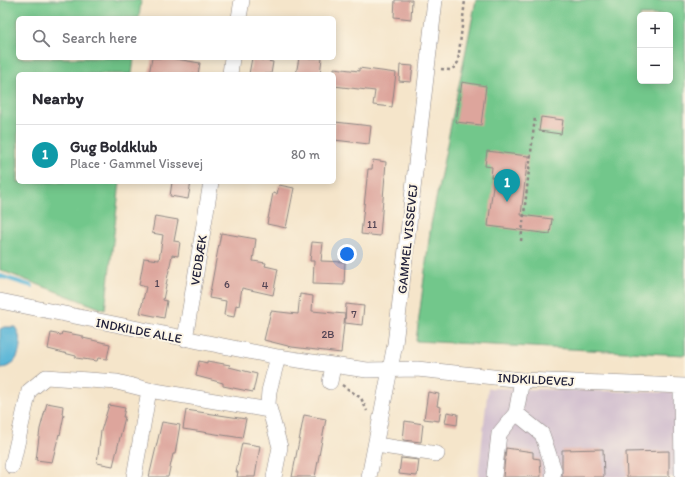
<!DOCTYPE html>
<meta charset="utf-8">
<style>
:root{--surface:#fff;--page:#f2f2f3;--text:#2b2b33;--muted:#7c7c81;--line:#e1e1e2;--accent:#1f6fb2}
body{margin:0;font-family:Itim,sans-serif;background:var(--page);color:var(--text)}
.controls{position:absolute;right:12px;top:12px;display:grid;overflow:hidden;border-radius:6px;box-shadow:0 2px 10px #0003}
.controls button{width:36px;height:36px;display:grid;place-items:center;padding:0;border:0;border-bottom:1px solid var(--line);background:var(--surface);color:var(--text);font:20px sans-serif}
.you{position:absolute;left:347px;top:254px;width:14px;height:14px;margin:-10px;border:3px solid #fff;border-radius:50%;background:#1a73e8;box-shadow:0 0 0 6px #1a73e833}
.badge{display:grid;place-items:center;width:26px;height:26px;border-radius:50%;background:var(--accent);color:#fff;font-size:13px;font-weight:700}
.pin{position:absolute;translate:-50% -33px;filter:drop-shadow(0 1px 2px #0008)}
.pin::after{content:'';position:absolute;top:21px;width:14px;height:12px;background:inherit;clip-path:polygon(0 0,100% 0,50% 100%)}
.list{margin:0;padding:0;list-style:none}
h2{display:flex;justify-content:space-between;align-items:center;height:52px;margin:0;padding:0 16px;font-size:17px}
h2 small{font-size:13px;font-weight:400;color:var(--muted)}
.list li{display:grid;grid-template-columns:26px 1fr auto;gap:12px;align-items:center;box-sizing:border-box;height:60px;padding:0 16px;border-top:1px solid var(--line)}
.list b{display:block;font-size:15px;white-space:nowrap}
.list p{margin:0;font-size:13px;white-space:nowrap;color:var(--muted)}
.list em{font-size:13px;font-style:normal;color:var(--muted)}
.icon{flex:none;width:22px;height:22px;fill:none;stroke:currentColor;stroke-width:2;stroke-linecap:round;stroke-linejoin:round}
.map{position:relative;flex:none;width:685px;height:477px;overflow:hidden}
.search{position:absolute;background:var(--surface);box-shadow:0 2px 10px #0003;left:16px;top:16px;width:320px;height:44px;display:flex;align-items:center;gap:10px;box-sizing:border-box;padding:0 14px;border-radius:6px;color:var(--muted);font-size:15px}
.panel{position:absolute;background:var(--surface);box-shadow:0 2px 10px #0003;left:16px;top:72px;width:320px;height:112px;border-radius:6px}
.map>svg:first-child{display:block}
</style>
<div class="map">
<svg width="685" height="477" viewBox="0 0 685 477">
<rect width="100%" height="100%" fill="#fcf5e5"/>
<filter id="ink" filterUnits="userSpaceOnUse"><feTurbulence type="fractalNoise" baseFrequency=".025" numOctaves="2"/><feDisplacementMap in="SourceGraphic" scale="8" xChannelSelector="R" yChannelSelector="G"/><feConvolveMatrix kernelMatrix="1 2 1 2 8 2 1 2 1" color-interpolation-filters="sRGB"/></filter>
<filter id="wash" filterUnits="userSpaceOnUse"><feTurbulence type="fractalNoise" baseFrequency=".012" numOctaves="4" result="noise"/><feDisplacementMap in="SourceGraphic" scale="16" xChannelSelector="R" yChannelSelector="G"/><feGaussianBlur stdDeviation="0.9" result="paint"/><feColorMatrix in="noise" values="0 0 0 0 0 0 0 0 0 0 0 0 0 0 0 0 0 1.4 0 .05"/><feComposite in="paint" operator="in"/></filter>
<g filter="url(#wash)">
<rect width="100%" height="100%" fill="#f5e5ca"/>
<!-- industrial -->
<path fill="#d0bdce" d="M488 388 685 393V477H478Z"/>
<!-- green -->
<path fill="#72c78b" stroke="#4a7463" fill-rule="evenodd" d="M0 0H141L139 18H18V58H134L132 74H18V182H120L105 310 0 270Z
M476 0H685V355L416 341 431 224ZM640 15H670V81H640Z"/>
<!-- water -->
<path fill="#59b5d7" stroke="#3e6c89" d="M4 327H15C25 341 20 368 0 368V329Z"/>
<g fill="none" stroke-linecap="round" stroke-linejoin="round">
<!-- stream -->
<path stroke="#59b5d7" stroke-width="4" d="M0 276 32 286"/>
</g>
<g id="blocks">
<!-- building -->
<path fill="#dda59c" d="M395 0H412L411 19 394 17Z
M152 58H170L200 63 198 74H149Z
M252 58 273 62 271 74H249Z
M299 58H322L320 74H296Z
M400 65 413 66 411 82 399 81Z
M334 68 359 71V68L396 73 392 107 373 105 375 91 334 86Z
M462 82 486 86 481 125 456 122Z
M541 117 563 120 561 134 539 131Z
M335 122 371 126 369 144 334 140Z
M487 151 528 156 521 215 552 219 550 234 488 226 494 178 491 177 492 167 485 166Z
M373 160 386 162 380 236 361 234 368 169H372Z
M172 182H191L188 199 170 196Z
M279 185 294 188 286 228 267 224 273 193 277 194Z
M155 216 178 220 174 241 180 242 178 256 172 255 163 300 167 301 164 318 140 313 146 287 139 285 144 258 159 260 163 235 152 233Z
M221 233 256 239 253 261 266 263 265 266 278 269 273 295 242 288 239 306 236 305 234 317 224 315 226 301 209 298Z
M312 242 323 243 321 261 345 262 344 285 313 284 314 261H310Z
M300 294 313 296 312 311 345 314 341 353 292 347 264 340 271 311 298 314Z
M346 304 364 306 362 325 345 323Z
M62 332 83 336V338L110 344 107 359 98 358 97 361 76 358V356L48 349 51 333 61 335Z
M199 361 207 363V361L230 365 229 367 257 374 253 392 223 386V383L196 376Z
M428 392 439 394 437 406 441 407 439 421 424 419Z
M47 403 63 406 62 414 64 415 60 435 59 434 52 462 36 460 40 429Z
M109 405 125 408 123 417H125L113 466 97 463 101 431Z
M186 410 246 419 242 438 183 429Z
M447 412 458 414 457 425 445 423Z
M304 415 326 419 315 477H292Z
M405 421 423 424 421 442 403 440Z
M162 422 180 425 175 454H173L168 477H149Z
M242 443 260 446 255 477H237L238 472H236Z
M506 448 533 452V458L540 459 541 477H503Z
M603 449 604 477H562V450Z
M669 451V477H627L626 452Z
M401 458 419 460 417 476 399 474Z"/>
</g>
</g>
<g filter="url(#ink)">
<use href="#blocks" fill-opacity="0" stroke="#8c8482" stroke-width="1"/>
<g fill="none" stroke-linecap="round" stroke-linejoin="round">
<defs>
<path id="minor" d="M239 18 242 0
M230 74 232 58
M0 301 278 357 353 368 367 370 417 369 522 380 685 386
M185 339 211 182
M522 380 516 413 542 434 554 470 553 477
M330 382 333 366
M681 386 682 477
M376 445 437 454
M12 466 29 391 46 377 117 382 149 390 269 410
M494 476 499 434 516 413
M134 477 149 390
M274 477 280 447 268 404 269 391 278 357
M369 477 395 344 435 0"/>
</defs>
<!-- minor casing -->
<use href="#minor" stroke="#8c8482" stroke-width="16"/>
<!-- path -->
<path stroke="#8c8482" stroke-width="2.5" stroke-dasharray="3 3" stroke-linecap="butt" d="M441 69 450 70 455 67 458 62 465 0
M521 241 535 117
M342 385 361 398 367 411"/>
<!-- minor -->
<use href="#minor" stroke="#fff" stroke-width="15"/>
</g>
</g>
<g text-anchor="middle" stroke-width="4" stroke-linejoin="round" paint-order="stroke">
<!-- number labels -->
<g font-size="11" fill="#514353">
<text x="372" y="228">11</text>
<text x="157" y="287">1</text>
<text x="227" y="288">6</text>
<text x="265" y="289">4</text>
<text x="354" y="318">7</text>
<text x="328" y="338">2B</text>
</g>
<!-- street labels -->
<g font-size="13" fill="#22223b" stroke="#fcf5e5">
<text transform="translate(407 239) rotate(-84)" y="5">GAMMEL VISSEVEJ</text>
<text transform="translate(198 260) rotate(-81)" y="5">VEDBÆK</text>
<text transform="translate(139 330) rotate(11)" y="5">INDKILDE ALLE</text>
<text transform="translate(536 379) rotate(3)" y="5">INDKILDEVEJ</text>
</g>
</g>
</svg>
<div class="controls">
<button>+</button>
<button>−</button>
</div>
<div class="you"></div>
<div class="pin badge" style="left:507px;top:202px;background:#0f9aa8">1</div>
<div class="search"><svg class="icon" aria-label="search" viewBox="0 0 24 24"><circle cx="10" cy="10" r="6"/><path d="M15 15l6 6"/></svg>Search here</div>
<section class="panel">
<h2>Nearby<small></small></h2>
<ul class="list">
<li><span class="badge" style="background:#0f9aa8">1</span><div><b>Gug Boldklub</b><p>Place · Gammel Vissevej</p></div><em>80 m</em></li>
</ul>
</section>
</div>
